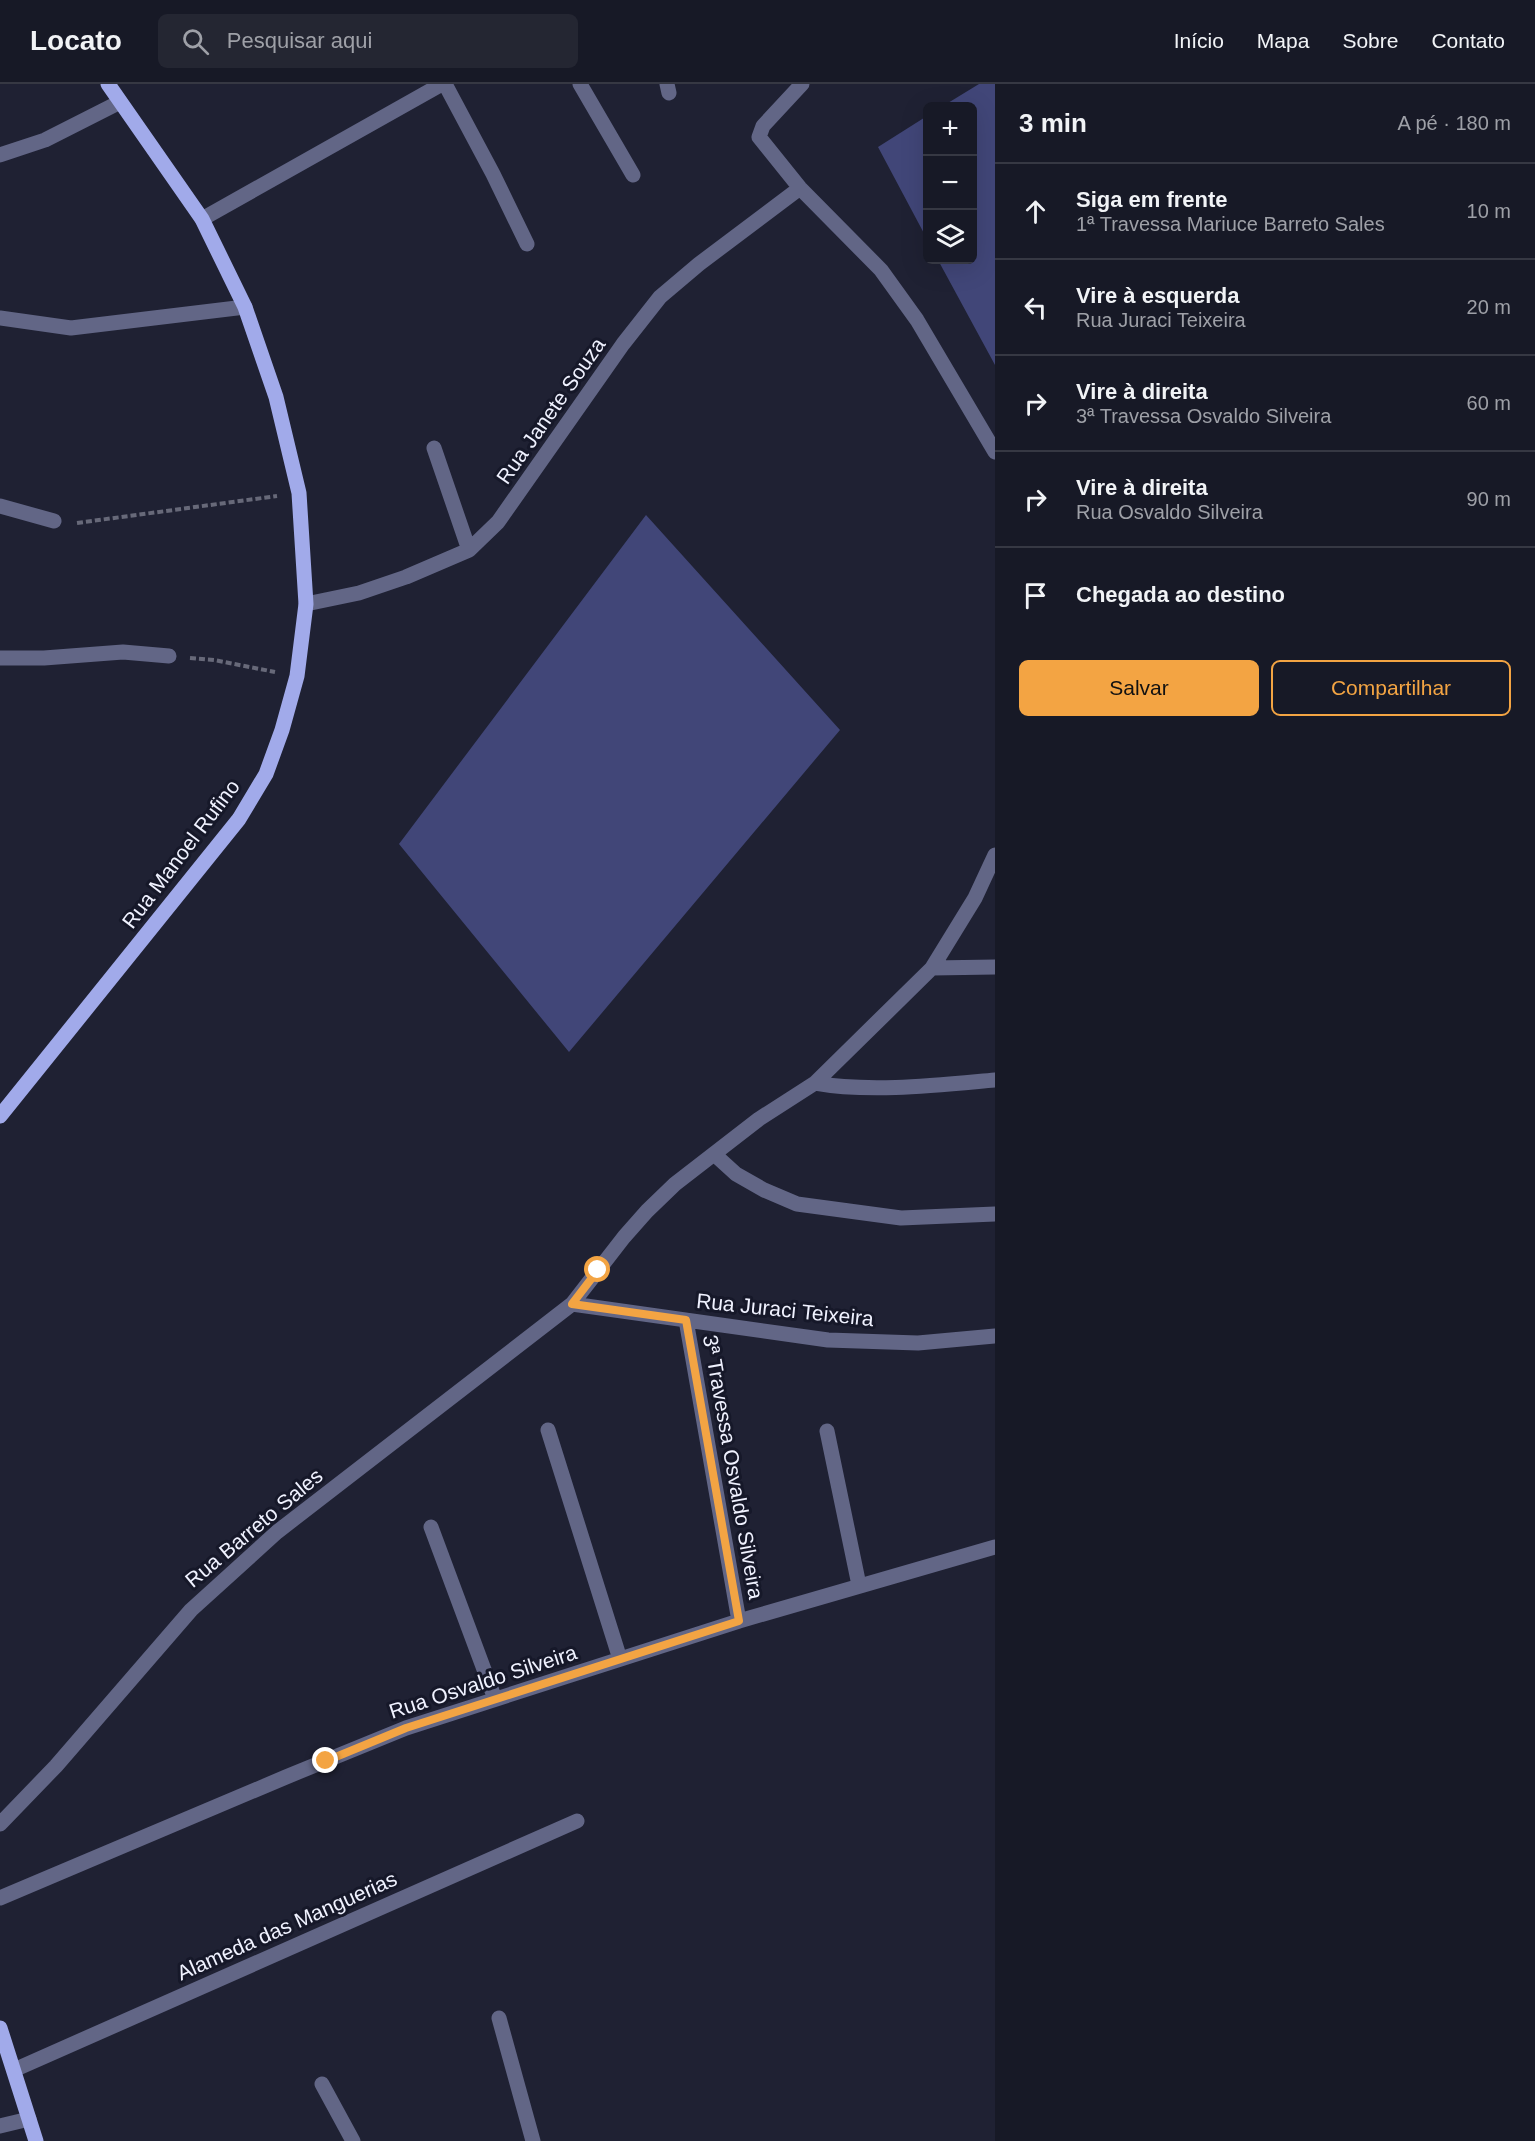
<!DOCTYPE html>
<html lang="pt">
<meta charset="utf-8">
<style>
:root{--surface:#171926;--page:#242632;--text:#f1f3f6;--muted:#9ea0a7;--line:#363843;--accent:#f3a443}
body{margin:0;font-family:Arial,sans-serif;background:var(--page);color:var(--text)}
.controls{position:absolute;right:18px;top:18px;display:grid;overflow:hidden;border-radius:9px;box-shadow:0 6px 24px #0002}
.controls button{width:54px;height:54px;display:grid;place-items:center;padding:0;border:0;border-bottom:2px solid var(--line);background:var(--surface);color:var(--text);font:30px sans-serif}
.stop{position:absolute;width:18px;height:18px;margin:-14px;border:4px solid #f3a443;border-radius:50%;background:#fff}
.stop.end{background:#f3a443;border-color:#fff;box-shadow:0 2px 6px #0008}
.list{margin:0;padding:0;list-style:none}
h2{display:flex;justify-content:space-between;align-items:center;height:78px;margin:0;padding:0 24px;font-size:26px}
h2 small{font-size:20px;font-weight:400;color:var(--muted)}
.list li{display:grid;grid-template-columns:39px 1fr auto;gap:18px;align-items:center;box-sizing:border-box;height:96px;padding:0 24px;border-top:2px solid var(--line)}
.list b{display:block;font-size:22px;white-space:nowrap}
.list p{margin:0;font-size:20px;white-space:nowrap;color:var(--muted)}
.list em{font-size:20px;font-style:normal;color:var(--muted)}
.actions{display:flex;gap:12px;padding:18px 24px}
.actions a{flex:1;padding:14px 0;border:2px solid var(--accent);border-radius:9px;text-align:center;font-size:21px;color:var(--accent)}
.actions .main{background:var(--accent);color:#111}
.icon{flex:none;width:33px;height:33px;fill:none;stroke:currentColor;stroke-width:2;stroke-linecap:round;stroke-linejoin:round}
.map{position:relative;flex:none;width:995px;height:2057px;overflow:hidden}
header{display:flex;align-items:center;gap:36px;box-sizing:border-box;height:84px;padding:0 30px;background:var(--surface);border-bottom:2px solid var(--line)}
header strong{font-size:28px}
nav{display:flex;gap:33px;margin-inline-start:auto;font-size:21px}
.search{width:420px;height:54px;background:var(--page);display:flex;align-items:center;gap:15px;box-sizing:border-box;padding:0 21px;border-radius:9px;color:var(--muted);font-size:22px}
main{display:flex}
aside{flex:1;background:var(--surface)}
.map>svg:first-child{display:block}
</style>
<header>
<strong>Locato</strong>
<div class="search"><svg class="icon" aria-label="search" viewBox="0 0 24 24"><circle cx="10" cy="10" r="6"/><path d="M15 15l6 6"/></svg>Pesquisar aqui</div>
<nav><a>Início</a><a>Mapa</a><a>Sobre</a><a>Contato</a></nav>
</header>
<main>
<div class="map">
<svg width="995" height="2057" viewBox="0 0 995 2057">
<rect width="100%" height="100%" fill="#1f2133"/>
<!-- green -->
<path fill="#414678" d="M979 0H995V281L938 176H972V22H943Z
M927 32V155L878 63Z
M646 431 840 646 569 968 399 760Z"/>
<g fill="none" stroke-linecap="round" stroke-linejoin="round">
<!-- path -->
<path stroke="#676979" stroke-width="4" stroke-dasharray="6 3" stroke-linecap="butt" d="M77 439 277 412
M190 574 214 576 275 588"/>
<!-- minor -->
<path stroke="#626686" stroke-width="15" d="M445 0 493 90 527 160
M580 0 633 91
M667 0 669 9
M802 0 763 42 759 53 800 104 881 186 917 236 995 368
M0 71 45 56 120 18
M202 135 442 0
M0 234 71 244 245 223
M434 364 469 466
M0 422 54 437
M306 520 359 509 406 493 469 466 498 438 623 260 660 213 699 180 800 104
M0 574H44L123 568 169 572
M932 884 975 814 995 771
M815 999C870 1009 939 1001 995 996
M714 1070 736 1090 764 1106 797 1120 901 1134 995 1130
M572 1220 828 1256 918 1259 995 1252
M686 1236 739 1537
M548 1346 620 1575
M827 1347 859 1501
M431 1443 495 1615
M0 1740 56 1682 191 1526 277 1448 572 1220 624 1153 647 1127 675 1100 759 1035 815 999 932 884 995 883
M0 1814 286 1693 406 1644 739 1537 995 1463
M499 1934 533 2057
M14 1986 577 1737
M322 2000 353 2057
M0 2042 29 2035"/>
<!-- major -->
<path stroke="#a1aaea" stroke-width="15" d="M0 1032 239 735 266 690 282 646 297 592 306 520 299 409 276 313 245 223 202 135 108 0
M0 1944 36 2057"/>
</g>
<g fill="none" stroke-linecap="round" stroke-linejoin="round">
<!-- route -->
<path stroke="#f3a443" stroke-width="8" d="M326 1677 406 1644 739 1537 686 1236 572 1220 598 1186"/>
</g>
<g text-anchor="middle" stroke-width="6" stroke-linejoin="round" paint-order="stroke">
<!-- street labels -->
<g font-size="21" fill="#f0f2ff" stroke="#161829">
<text transform="translate(551 327) rotate(-55)" y="7">Rua Janete Souza</text>
<text transform="translate(181 770) rotate(-53)" y="7">Rua Manoel Rufino</text>
<text transform="translate(785 1226) rotate(6)" y="7">Rua Juraci Teixeira</text>
<text transform="translate(733 1383) rotate(80)" y="7">3ª Travessa Osvaldo Silveira</text>
<text transform="translate(254 1444) rotate(-40)" y="7">Rua Barreto Sales</text>
<text transform="translate(483 1598) rotate(-18)" y="7">Rua Osvaldo Silveira</text>
<text transform="translate(287 1842) rotate(-24)" y="7">Alameda das Manguerias</text>
</g>
</g>
</svg>
<div class="controls">
<button>+</button>
<button>−</button>
<button><svg class="icon" aria-label="layers" viewBox="0 0 24 24"><path d="M12 4l9 5-9 5-9-5zM3 14l9 5 9-5"/></svg></button>
</div>
<div class="stop" style="left:598px;top:1186px"></div>
<div class="stop end" style="left:326px;top:1677px"></div>
</div>
<aside>
<h2>3 min<small>A pé · 180 m</small></h2>
<ul class="list">
<li><svg class="icon" aria-label="ahead" viewBox="0 0 24 24"><path d="M12 20V5M6 11l6-6 6 6"/></svg><div><b>Siga em frente</b><p>1ª Travessa Mariuce Barreto Sales</p></div><em>10 m</em></li>
<li><svg class="icon" aria-label="left" viewBox="0 0 24 24"><path d="M17 20v-9H6M10 6l-5 5 5 5"/></svg><div><b>Vire à esquerda</b><p>Rua Juraci Teixeira</p></div><em>20 m</em></li>
<li><svg class="icon" aria-label="right" viewBox="0 0 24 24"><path d="M7 20v-9h11M14 6l5 5-5 5"/></svg><div><b>Vire à direita</b><p>3ª Travessa Osvaldo Silveira</p></div><em>60 m</em></li>
<li><svg class="icon" aria-label="right" viewBox="0 0 24 24"><path d="M7 20v-9h11M14 6l5 5-5 5"/></svg><div><b>Vire à direita</b><p>Rua Osvaldo Silveira</p></div><em>90 m</em></li>
<li><svg class="icon" aria-label="arrive" viewBox="0 0 24 24"><path d="M6 21V4h12l-3 4 3 4H6"/></svg><div><b>Chegada ao destino</b></div></li>
</ul>
<div class="actions"><a class="main">Salvar</a><a>Compartilhar</a></div>
</aside>
</main>
